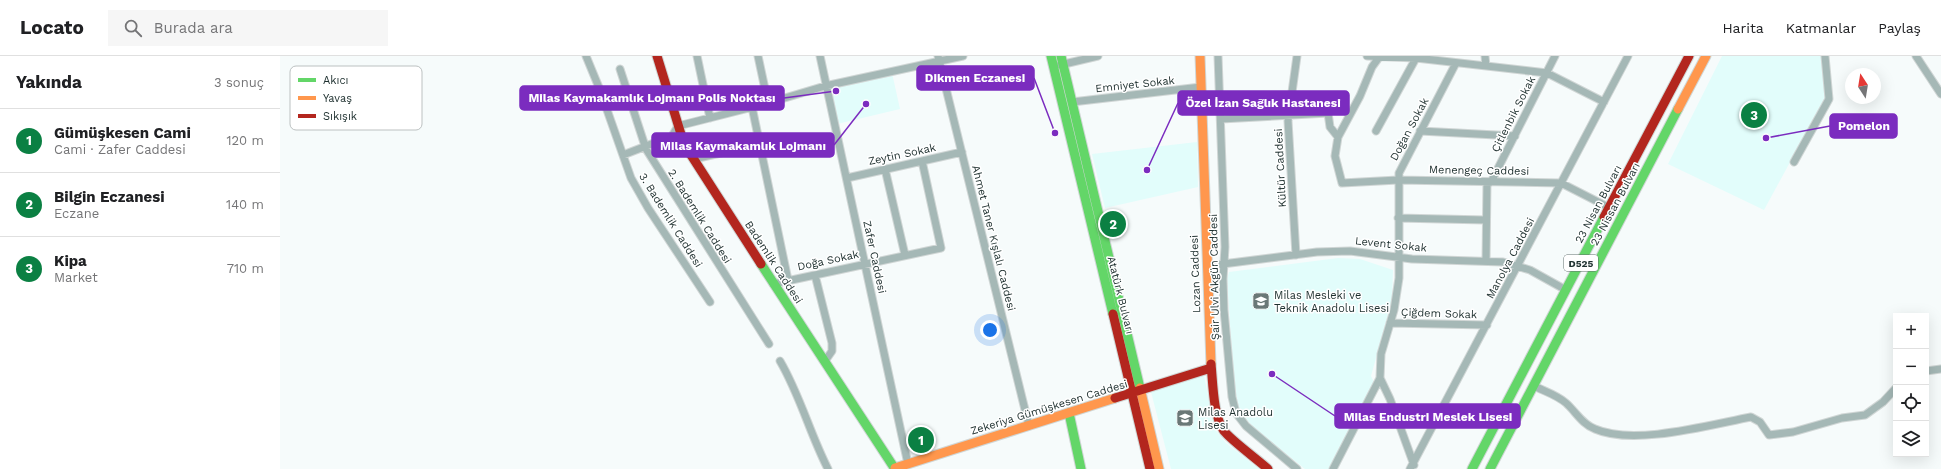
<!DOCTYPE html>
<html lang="tr">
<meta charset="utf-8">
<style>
:root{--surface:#fff;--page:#f6f6f6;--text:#202124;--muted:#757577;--line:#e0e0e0;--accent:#0b8043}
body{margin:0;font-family:"Work Sans",sans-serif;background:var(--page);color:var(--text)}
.controls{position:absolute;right:12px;bottom:12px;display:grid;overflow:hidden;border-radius:0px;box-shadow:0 4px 16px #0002}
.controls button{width:36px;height:36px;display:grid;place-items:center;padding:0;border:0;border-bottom:1px solid var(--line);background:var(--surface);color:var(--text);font:20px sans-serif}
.compass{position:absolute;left:1565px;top:12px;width:36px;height:36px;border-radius:50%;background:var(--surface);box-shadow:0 4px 16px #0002;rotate:348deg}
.you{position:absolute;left:710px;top:274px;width:14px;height:14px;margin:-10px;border:3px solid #fff;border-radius:50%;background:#1a73e8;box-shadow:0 0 0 6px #1a73e833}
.badge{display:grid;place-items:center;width:26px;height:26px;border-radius:50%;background:var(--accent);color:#fff;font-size:13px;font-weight:700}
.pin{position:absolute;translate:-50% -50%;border:2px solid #fff;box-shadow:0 1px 4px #0006}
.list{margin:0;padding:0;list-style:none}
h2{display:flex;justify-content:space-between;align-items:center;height:52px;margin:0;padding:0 16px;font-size:17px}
h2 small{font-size:13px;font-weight:400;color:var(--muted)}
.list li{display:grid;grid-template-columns:26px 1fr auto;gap:12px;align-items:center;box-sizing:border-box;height:64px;padding:0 16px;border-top:1px solid var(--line)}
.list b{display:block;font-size:15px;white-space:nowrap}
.list p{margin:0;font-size:13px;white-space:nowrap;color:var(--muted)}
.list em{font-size:13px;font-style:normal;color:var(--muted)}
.icon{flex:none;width:22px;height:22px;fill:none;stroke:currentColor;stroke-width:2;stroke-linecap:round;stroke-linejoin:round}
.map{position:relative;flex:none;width:1661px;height:413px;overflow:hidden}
header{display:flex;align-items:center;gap:24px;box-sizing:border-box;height:56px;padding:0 20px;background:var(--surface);border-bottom:1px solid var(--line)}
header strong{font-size:19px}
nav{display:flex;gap:22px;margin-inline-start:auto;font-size:14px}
.search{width:280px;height:36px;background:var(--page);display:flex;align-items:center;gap:10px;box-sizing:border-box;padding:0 14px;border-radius:0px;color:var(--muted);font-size:15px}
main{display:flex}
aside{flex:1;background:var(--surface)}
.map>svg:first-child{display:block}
</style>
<header>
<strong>Locato</strong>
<div class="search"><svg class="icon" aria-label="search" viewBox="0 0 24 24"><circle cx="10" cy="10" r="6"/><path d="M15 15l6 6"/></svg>Burada ara</div>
<nav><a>Harita</a><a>Katmanlar</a><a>Paylaş</a></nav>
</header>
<main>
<aside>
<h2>Yakında<small>3 sonuç</small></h2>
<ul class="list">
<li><span class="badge">1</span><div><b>Gümüşkesen Cami</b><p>Cami · Zafer Caddesi</p></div><em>120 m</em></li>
<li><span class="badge">2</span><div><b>Bilgin Eczanesi</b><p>Eczane</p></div><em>140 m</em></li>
<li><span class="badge">3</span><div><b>Kipa</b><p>Market</p></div><em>710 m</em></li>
</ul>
</aside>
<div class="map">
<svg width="1661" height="413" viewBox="0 0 1661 413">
<rect width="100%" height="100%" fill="#f6fbfb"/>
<!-- built -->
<path fill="#e2fdfb" d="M1442 0H1542L1546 40 1484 154 1388 108Z
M612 17 620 53 557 68 549 32Z
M917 86 918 131 825 152 812 98Z
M1058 202 1080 203 1113 214 1112 244 1091 320 1094 326 1050 413H1025L976 374 961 358 958 350 954 327 947 223 949 216Z
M924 319 934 372 946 387 979 413H891L871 336Z"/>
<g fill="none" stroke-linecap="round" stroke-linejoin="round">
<defs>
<path id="street" d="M306 0 320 34 351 122 368 152 430 246
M417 0 430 62
M478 0 488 47
M540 0 628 408
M658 0 749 370
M938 0 945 191 943 223 944 254 952 341 956 357 966 370 1017 413
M1087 0 1136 2 1267 17 1324 46
M1100 0 1092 11 1080 40 1058 81 1055 100 1062 127 1118 124 1281 127 1330 152
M1205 0 1206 10
M1636 0 1661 38
M780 9 818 0
M340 13 366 93 489 288
M792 46 921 31
M472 51 508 224
M941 63 1048 57 1050 71 1058 81
M1096 75 1136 2
M1140 75 1235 80
M343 99 392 80 398 70 488 47 545 30 683 0
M414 103 480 88
M1514 106 1549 43 1545 0
M605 113 625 199
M567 122 682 96
M1211 126 1275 0
M1118 162 1206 164
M1016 199 1008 65 1017 0
M1206 205 1207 126
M927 210 1037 196 1070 195 1132 203 1223 206 1250 214 1286 234
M535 219 552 287V295L545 305
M493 228 661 192 642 105
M1110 267 1207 269
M500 305C520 339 530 378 548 413
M1646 315 1661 313
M1100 322 1110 343 1134 409
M1254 330C1264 335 1277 339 1286 347 1296 356 1302 368 1315 373 1354 390 1429 369 1471 361L1480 366 1489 379 1513 376 1562 362 1585 359 1603 346 1616 332
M1053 413 1100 322 1101 298 1114 254 1119 222V117L1176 7
M1130 413 1348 0"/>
<path id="fast" d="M771 0 833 258
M781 0 860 332
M481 208 615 413
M789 357 801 413
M1192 413 1324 161
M1210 413 1398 53"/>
<path id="slow" d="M920 0 931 308
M1398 53 1426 0
M860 332 879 413
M615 412 835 342"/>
<path id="jam" d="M377 0 404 88 481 208
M1324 161 1409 0
M833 258 870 413
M931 308C933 327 933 360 944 375 952 385 977 403 988 413
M835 342 931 312"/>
</defs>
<!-- street casing -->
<use href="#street" stroke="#d0d6d5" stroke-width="9"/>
<!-- fast casing -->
<use href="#fast" stroke="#d0d6d5" stroke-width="11"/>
<!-- slow casing -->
<use href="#slow" stroke="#d0d6d5" stroke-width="11"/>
<!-- jam casing -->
<use href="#jam" stroke="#d0d6d5" stroke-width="11"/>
<!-- street -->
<use href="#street" stroke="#a5b8b6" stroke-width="7"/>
<!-- fast -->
<use href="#fast" stroke="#63d668" stroke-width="9"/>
<!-- slow -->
<use href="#slow" stroke="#ff974d" stroke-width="9"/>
<!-- jam -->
<use href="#jam" stroke="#b3261e" stroke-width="9"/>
</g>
<!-- icons -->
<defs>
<symbol id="school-square" viewBox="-11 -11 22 22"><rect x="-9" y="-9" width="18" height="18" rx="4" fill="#6a7776" stroke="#fff"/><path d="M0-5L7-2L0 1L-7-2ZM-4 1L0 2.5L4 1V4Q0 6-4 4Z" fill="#fff"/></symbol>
</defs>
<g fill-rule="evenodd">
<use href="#school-square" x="971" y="235" width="20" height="20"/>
<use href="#school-square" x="895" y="352" width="20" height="20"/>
</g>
<g text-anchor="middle" stroke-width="3" stroke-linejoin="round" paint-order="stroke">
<!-- shield labels -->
<rect fill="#fff" stroke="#626e6d" stroke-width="1" x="1284" y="199" width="34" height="16" rx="3"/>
<g font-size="10" font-weight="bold" fill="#1e302f">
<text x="1301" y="211">D525</text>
</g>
<!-- street labels -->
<g font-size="11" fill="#1e302f" stroke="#fff">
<text transform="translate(855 28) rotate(-6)" y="4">Emniyet Sokak</text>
<text transform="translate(1233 58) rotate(-63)" y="4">Çitlenbik Sokak</text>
<text transform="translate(1129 73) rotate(-62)" y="4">Doğan Sokak</text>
<text transform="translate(622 98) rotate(-12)" y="4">Zeytin Sokak</text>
<text transform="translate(1000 112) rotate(-93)" y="4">Kültür Caddesi</text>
<text transform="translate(1199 114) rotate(1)" y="4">Menengeç Caddesi</text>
<text transform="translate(1318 148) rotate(-62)" y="4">23 Nisan Bulvarı</text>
<text transform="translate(1335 148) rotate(-62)" y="4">23 Nissan Bulvarı</text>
<text transform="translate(420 160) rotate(58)" y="4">2. Bademlik Caddesi</text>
<text transform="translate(391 164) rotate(58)" y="4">3. Bademlik Caddesi</text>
<text transform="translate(714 182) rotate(76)" y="4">Ahmet Taner Kışlalı Caddesi</text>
<text transform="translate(1111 188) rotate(6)" y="4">Levent Sokak</text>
<text transform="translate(595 201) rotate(78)" y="4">Zafer Caddesi</text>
<text transform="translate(1230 202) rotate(-62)" y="4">Manolya Caddesi</text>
<text transform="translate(548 204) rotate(-12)" y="4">Doğa Sokak</text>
<text transform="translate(494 206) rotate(57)" y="4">Bademlik Caddesi</text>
<text transform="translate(915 218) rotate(-92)" y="4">Lozan Caddesi</text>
<text transform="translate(934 221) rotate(-91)" y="4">Şair Ulvi Akgün Caddesi</text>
<text transform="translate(841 239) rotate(76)" y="4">Atatürk Bulvarı</text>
<text transform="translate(1159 257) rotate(2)" y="4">Çiğdem Sokak</text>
<text transform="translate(769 351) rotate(-17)" y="4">Zekeriya Gümüşkesen Caddesi</text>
</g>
<!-- poi labels -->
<g font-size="11" fill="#1e302f" stroke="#fff" text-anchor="start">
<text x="994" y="243">Milas Mesleki ve<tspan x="994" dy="13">Teknik Anadolu Lisesi</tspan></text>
<text x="918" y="360">Milas Anadolu<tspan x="918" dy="13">Lisesi</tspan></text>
</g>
</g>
<!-- legend -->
<rect x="10" y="10" width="132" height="64" rx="6" fill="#fff" stroke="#bcc1c1" stroke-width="1"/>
<rect x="18" y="22" width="18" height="4" fill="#63d668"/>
<rect x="18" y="40" width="18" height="4" fill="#ff974d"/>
<rect x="18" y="58" width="18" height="4" fill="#b3261e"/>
<g font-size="11" fill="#1e302f">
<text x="43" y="28">Akıcı</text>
<text x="43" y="46">Yavaş</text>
<text x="43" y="64">Sıkışık</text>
</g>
<!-- callouts -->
<path fill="none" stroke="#7b2cbf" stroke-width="1.5" d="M775 77L754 22M556 35L504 42M867 114L898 47M1486 82L1550 70M586 48L554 89M992 318L1055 360"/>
<g fill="#7b2cbf" stroke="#fff" stroke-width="1.5">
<circle cx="775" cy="77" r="4"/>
<circle cx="556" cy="35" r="4"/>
<circle cx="867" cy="114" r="4"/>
<circle cx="1486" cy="82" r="4"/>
<circle cx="586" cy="48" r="4"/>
<circle cx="992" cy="318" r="4"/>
</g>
<g fill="#7b2cbf" stroke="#7b2cbf" stroke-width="1.5">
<rect x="637" y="10" width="117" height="24" rx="4"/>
<rect x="240" y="30" width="264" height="24" rx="4"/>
<rect x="898" y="35" width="171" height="24" rx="4"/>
<rect x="1550" y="58" width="67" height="24" rx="4"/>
<rect x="372" y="77" width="182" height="24" rx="4"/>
<rect x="1055" y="348" width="185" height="24" rx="4"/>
</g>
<g font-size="12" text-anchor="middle" font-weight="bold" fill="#fff">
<text x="695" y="26">Dikmen Eczanesi</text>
<text x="372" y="46">Milas Kaymakamlık Lojmanı Polis Noktası</text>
<text x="983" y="51">Özel İzan Sağlık Hastanesi</text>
<text x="1584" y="74">Pomelon</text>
<text x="463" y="94">Milas Kaymakamlık Lojmanı</text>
<text x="1148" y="365">Milas Endustri Meslek Lisesi</text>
</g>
</svg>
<div class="controls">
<button>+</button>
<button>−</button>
<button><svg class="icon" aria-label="locate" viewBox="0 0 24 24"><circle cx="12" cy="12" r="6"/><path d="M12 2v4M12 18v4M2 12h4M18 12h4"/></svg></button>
<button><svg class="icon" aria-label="layers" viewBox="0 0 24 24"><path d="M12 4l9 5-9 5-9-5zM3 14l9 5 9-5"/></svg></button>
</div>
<svg class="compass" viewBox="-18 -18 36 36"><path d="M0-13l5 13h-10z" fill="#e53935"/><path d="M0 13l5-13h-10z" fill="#757577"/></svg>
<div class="you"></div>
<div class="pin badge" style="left:641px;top:384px">1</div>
<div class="pin badge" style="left:833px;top:168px">2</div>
<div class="pin badge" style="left:1474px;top:59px">3</div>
</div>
</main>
